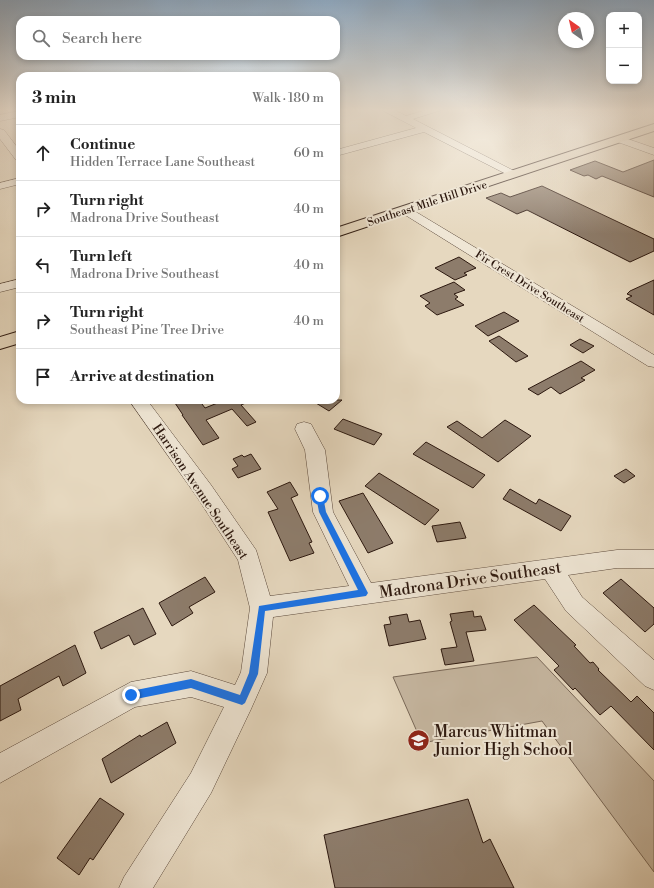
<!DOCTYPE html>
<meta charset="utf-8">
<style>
:root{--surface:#fff;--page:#f2f2f2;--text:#222;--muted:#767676;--line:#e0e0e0}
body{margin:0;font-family:"Libre Bodoni",serif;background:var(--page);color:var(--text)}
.controls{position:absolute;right:12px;top:12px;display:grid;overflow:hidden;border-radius:8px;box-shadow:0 2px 6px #0003}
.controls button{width:36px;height:36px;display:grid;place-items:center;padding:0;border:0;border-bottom:1px solid var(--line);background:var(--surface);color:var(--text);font:20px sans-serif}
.compass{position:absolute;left:558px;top:12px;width:36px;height:36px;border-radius:50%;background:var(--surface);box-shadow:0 2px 6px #0003;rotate:326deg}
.stop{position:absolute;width:12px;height:12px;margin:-9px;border:3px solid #1a73e8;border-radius:50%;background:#fff}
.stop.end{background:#1a73e8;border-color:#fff;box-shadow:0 1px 4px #0008}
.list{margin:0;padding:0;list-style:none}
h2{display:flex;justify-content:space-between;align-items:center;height:52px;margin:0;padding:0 16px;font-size:17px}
h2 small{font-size:13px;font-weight:400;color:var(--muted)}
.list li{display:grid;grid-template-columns:26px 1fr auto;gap:12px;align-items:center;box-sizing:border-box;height:56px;padding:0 16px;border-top:1px solid var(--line)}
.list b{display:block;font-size:15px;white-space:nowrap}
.list p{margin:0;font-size:13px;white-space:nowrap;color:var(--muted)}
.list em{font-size:13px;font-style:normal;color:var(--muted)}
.icon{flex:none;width:22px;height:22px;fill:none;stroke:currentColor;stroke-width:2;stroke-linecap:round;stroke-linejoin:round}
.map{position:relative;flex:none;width:654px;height:888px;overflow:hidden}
.search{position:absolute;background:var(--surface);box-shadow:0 2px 6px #0003;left:16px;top:16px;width:324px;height:44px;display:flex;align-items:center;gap:10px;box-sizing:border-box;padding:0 14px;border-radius:12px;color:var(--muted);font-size:15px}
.panel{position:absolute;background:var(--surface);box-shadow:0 2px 6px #0003;left:16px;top:72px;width:324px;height:332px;border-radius:12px}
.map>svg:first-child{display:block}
</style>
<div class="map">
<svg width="654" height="888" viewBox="0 0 654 888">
<rect width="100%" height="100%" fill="#e6d8bf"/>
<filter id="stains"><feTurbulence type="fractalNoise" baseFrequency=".005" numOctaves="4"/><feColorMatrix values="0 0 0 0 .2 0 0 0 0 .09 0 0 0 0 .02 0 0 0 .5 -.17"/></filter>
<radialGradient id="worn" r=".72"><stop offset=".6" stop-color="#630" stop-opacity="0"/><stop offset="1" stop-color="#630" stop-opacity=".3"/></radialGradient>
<!-- green -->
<path fill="#c6b7a1" stroke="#796858" d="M537 657 654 781V872L542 721 422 743 393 677Z"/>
<!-- building -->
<path fill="#8d7c6b" stroke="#2c180f" d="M654 160V197L602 176 596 179 588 175 584 176 570 170 595 161 623 172Z
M542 186 654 239V251L630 262 527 210 517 214 486 198 501 193 510 197Z
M459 257 476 268 464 273 467 275 455 280 435 268Z
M654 280V315L626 299 632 296 627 294 630 291Z
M454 282 465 290 454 294 458 297 455 299 464 305 437 315 425 306 430 303 420 296Z
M504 312 519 321 488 336 475 326Z
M499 336 528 356 516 362 489 341Z
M580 339 594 346 583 353 570 345Z
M581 361 595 370 581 378 585 380 560 394 551 387 538 395 528 389Z
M173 400H199L205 408 225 400H253L241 405 256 422 247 426 232 409 206 420 219 438 203 445 182 415H183Z
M311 400H342L329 411Z
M343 419 382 434 374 445 334 429Z
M505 420 531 436 498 462 447 427 457 421 482 438Z
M426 442 485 475 473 488 413 454Z
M251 454 261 469 238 478 232 469 238 466 233 459 242 455 244 457Z
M626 469 635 476 624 483 614 476Z
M379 473 439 510 425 525 365 486Z
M290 482 298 495 291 498 312 542 309 543 314 553 290 561 268 512 278 509 267 492Z
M510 489 536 504 539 499 571 516 561 531 503 499Z
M363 493 393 543 368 553 339 501Z
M460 522 466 538 437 542 432 526Z
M205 577 215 592 189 607 193 613 172 626 159 603Z
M621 579 654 608V624L645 632 603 593Z
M534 605 576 645 574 646 590 663 593 662 599 669 598 670 631 702 637 696 654 713V750L611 706 600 715 575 688 573 690 554 670 559 666 514 620Z
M143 608 156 634 134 645 129 635 101 649 94 632Z
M473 611 474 617 481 616 486 630 466 632 474 661 445 665 441 649 457 647 450 622 452 621 450 614Z
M407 614 409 622 420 620 426 639 389 646 384 625 391 624 389 617Z
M75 645 86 673 63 686 59 676 18 699 21 710 0 721V686Z
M167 722 176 743 111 783 102 759 140 735 141 737Z
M100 798 124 814 93 860 90 858 79 875 57 858Z
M468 799 483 843 490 839 514 888H335L324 835Z"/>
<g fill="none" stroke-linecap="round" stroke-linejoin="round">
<defs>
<path id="minor" d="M380 109H393L406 116 429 109H445L413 119 520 174 518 176H510L424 132 336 156V150L416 128Z
M20 111V117L0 121V115Z
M0 129 4 130 20 151V161L16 160 0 139Z
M619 136 654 148V155L615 141 614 139Z
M20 178V184L0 189V183Z
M406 206 654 355V367L648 366 402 213 400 210Z
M20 279V287L0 292V284Z
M129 400H147L211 485 256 550 270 596 349 586 313 512 305 450 295 429 297 424 304 422 311 424 325 450 333 512 371 583 617 550H654V568H617L568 575 582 597 654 660V690L645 686 566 611 545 579 273 617 267 673 251 709 211 793 153 888H119L124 877 191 773 224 707 191 697 135 707 0 783V753L131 682 191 671 235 685 241 672 250 608 238 560 197 497Z"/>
<path id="major" d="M654 124V131L336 237V228Z
M20 331V343L0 349V337Z"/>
</defs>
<!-- minor casing -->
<use href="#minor" stroke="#5a483b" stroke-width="1"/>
<!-- major casing -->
<use href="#major" stroke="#2c180f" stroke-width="2"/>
<!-- minor -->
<use href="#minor" fill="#efe6d5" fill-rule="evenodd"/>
<!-- major -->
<use href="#major" fill="#e6d8bf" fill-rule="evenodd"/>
</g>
<!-- sky -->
<linearGradient id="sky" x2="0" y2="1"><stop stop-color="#8ea8c0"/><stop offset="0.47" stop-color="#f4ede2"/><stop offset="1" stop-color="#f4ede2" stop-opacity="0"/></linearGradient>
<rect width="654" height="234" fill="url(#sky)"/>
<!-- route -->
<path fill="#1a73e8" d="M320 493 323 496 326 512 368 593 366 596 265 611 258 674 245 703 242 705 191 688 131 700 127 699V692L131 691 191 679 240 695 249 673 259 606 358 590 319 512 316 496Z"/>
<!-- icons -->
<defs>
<symbol id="school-disc" viewBox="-11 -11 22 22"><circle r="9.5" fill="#8f2418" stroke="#efe6d5"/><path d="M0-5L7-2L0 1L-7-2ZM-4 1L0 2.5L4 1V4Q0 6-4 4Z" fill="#fff"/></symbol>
</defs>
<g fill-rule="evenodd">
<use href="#school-disc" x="406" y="728" width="25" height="25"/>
</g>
<g text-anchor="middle" stroke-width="4" stroke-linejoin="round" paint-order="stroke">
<!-- far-street labels -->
<g font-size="11" fill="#2c180f" stroke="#efe6d5">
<text transform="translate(427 203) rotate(-18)" y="4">Southeast Mile Hill Drive</text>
<text transform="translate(530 286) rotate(32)" y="4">Fir Crest Drive Southeast</text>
</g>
<!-- street labels -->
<g font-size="13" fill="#2c180f" stroke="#efe6d5">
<text transform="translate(201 491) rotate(56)" y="5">Harrison Avenue Southeast</text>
</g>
<!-- near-street labels -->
<g font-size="16" fill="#2c180f" stroke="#efe6d5">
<text transform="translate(470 579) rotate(-8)" y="6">Madrona Drive Southeast</text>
</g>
<!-- near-poi labels -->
<g font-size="16" fill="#2c180f" stroke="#efe6d5" text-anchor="start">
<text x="434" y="737">Marcus Whitman<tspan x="434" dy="18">Junior High School</tspan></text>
</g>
</g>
<rect width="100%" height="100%" filter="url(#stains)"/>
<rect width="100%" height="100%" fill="url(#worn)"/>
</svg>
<div class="controls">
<button>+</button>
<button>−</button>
</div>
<svg class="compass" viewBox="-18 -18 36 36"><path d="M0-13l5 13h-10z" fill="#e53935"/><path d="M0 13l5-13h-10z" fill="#767676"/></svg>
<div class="stop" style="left:320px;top:496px"></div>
<div class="stop end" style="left:131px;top:695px"></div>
<div class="search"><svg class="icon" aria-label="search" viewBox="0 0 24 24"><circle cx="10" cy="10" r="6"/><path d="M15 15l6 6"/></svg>Search here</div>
<section class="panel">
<h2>3 min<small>Walk · 180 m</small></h2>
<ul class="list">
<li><svg class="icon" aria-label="ahead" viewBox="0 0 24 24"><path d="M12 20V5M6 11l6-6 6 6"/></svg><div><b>Continue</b><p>Hidden Terrace Lane Southeast</p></div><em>60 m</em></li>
<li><svg class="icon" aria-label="right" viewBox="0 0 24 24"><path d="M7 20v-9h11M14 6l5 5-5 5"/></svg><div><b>Turn right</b><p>Madrona Drive Southeast</p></div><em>40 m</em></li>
<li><svg class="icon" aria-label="left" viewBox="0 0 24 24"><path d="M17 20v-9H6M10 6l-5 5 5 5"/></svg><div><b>Turn left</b><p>Madrona Drive Southeast</p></div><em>40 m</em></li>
<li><svg class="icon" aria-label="right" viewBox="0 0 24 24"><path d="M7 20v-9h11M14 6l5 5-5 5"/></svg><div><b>Turn right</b><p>Southeast Pine Tree Drive</p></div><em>40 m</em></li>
<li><svg class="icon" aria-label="arrive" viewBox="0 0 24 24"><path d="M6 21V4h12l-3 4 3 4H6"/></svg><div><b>Arrive at destination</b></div></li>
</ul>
</section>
</div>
